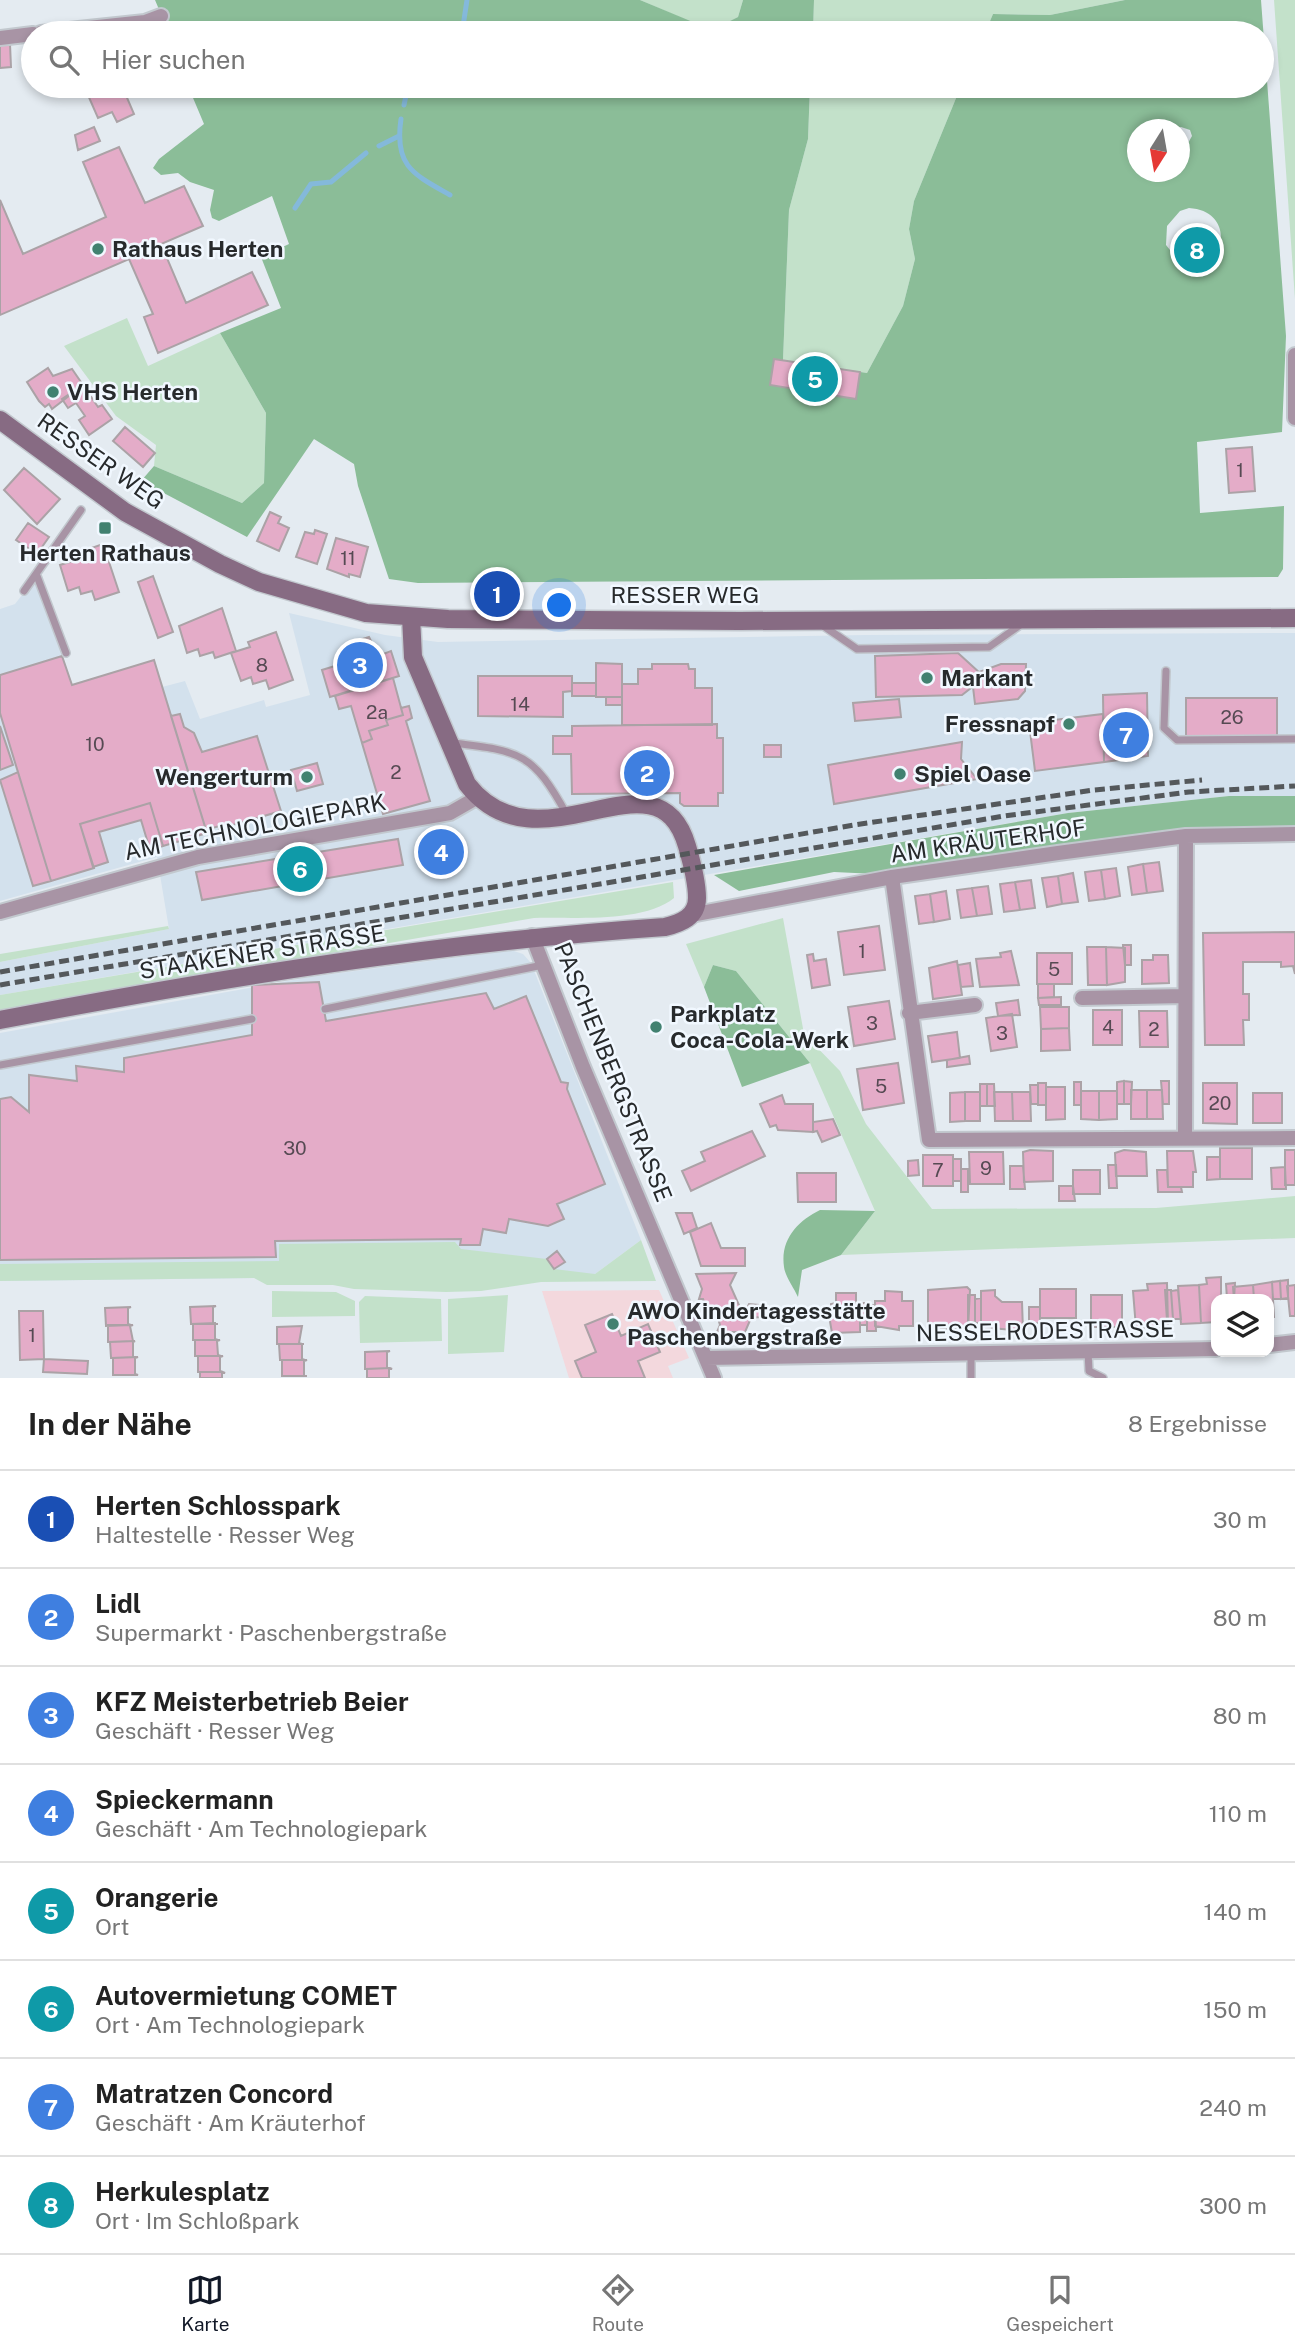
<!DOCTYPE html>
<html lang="de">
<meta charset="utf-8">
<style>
:root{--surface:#fff;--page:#f6f6f6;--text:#222;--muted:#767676;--line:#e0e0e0;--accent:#111827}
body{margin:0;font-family:"Public Sans",sans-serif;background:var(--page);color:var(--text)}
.controls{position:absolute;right:21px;bottom:21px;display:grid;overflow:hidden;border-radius:14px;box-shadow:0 4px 10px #0003}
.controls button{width:63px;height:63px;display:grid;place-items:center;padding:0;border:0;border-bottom:2px solid var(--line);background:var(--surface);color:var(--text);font:35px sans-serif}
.compass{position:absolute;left:1127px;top:119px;width:63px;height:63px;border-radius:50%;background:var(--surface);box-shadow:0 4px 10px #0003;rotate:191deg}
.you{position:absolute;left:560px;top:606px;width:24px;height:24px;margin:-18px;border:5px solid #fff;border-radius:50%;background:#1a73e8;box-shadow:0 0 0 10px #1a73e833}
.badge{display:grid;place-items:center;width:46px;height:46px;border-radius:50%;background:var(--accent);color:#fff;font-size:23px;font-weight:700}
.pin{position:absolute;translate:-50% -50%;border:4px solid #fff;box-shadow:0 2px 7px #0006}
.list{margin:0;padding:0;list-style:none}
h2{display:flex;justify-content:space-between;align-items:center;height:91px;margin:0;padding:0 28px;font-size:30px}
h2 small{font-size:23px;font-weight:400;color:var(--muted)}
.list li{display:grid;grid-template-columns:46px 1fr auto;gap:21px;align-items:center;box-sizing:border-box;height:98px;padding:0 28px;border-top:2px solid var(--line)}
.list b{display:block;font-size:26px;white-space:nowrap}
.list p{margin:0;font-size:23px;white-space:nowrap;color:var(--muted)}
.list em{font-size:23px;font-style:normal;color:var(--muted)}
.icon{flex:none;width:38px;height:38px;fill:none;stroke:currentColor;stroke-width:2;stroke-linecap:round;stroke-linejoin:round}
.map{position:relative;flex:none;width:1295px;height:1378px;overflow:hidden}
.search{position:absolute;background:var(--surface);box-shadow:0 4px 10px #0003;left:21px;right:21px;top:21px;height:77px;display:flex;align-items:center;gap:18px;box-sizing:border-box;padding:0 24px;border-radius:38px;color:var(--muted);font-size:26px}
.sheet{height:875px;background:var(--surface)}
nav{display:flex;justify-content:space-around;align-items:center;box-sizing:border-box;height:98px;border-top:2px solid var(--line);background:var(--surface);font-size:19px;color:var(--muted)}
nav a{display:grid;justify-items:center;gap:4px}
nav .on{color:var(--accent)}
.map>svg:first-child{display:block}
</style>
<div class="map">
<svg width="1295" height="1378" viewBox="0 0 1295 1378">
<rect width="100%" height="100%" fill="#e4ebf1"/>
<!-- built -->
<path fill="#d3e1ed" d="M37 576 72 684 154 660 162 687 185 681 200 719 264 700 266 707 310 695 289 613 385 635 438 642 866 635 1295 633V796H1229L1068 813 0 995V962L169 929 157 857 0 901V609L15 604Z
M511 950 523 954 531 963 641 1240 595 1274 0 1281V1033L310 977Z"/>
<!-- education -->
<path fill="#f3d8dd" d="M659 1290 689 1358 668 1366 673 1378H569L542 1291Z"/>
<!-- green -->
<path fill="#c3e1ca" d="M640 0H743L738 17 712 31Z
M814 0H1125L1050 15 993 14 985 33H813Z
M1274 0H1295V299L1293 271Z
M810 86H961L914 201 909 229 915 259 903 306 867 373 783 360 789 210 808 139Z
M127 318 148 366 220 333 266 413 264 483 242 503 154 466 156 445 116 416 64 346Z
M673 882 674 898C644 923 573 917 534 918L0 1010V995Z
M783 918 804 1034 840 1071 866 1124 932 1209 1156 1208 1295 1196V1238L841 1255 875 1211 810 1063 736 971 713 965 704 987 686 944Z
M168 926 169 929 0 962V954Z
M641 1240 656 1281 541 1282 481 1291 446 1292 354 1289 333 1285H267L254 1278 0 1281V1264L279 1261V1244L455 1242 461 1249 547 1259 554 1269 595 1274Z
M272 1291 336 1292 355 1301V1316L272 1317Z
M508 1295 504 1352 448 1354V1299Z
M365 1296 441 1299 442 1341 360 1343 359 1302Z"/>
<!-- forest -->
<path fill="#8bbd98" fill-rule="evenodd" d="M155 0H640L712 30 738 17 743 0H814L813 33H169Z
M1125 0H1261L1286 336 1282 432 1197 442 1200 513 1284 506 1283 569 1278 577 418 583 389 579 358 486 354 464 314 439 247 537 141 481 154 466 242 503 264 483 266 413 220 333 281 308 261 257 289 244 272 196 219 221 212 218 210 210 214 190 190 182 178 173 161 175 153 168 159 159 204 124 188 86H810L808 139 789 210 783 360 867 373 903 306 915 259 909 229 914 201 961 86H1262V33H985L993 14 1050 15ZM1181 127 1190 130 1192 136 1187 145 1180 146V172H1138V130L1175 129ZM1189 208C1240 211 1225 280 1178 260L1166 245 1167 226 1180 211Z
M1229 796H1295V827L1187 830 1099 839 876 874 834 872 739 891 714 875 1068 813Z
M713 965 736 971 810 1063 742 1087 704 987Z
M820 1210 875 1211 841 1255 802 1270 798 1297C794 1288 785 1276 784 1267 780 1239 798 1221 820 1210Z"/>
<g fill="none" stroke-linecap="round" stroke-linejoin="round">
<!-- stream -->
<path stroke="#84b9db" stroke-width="5" d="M462 33 467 0
M404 105 408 86
M401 119C394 166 413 174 450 195
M379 146 399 136
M295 208 311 184 331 182 366 153"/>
</g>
<!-- building -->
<path fill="#e4acc8" stroke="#aba2a6" stroke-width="2" d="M10 44 11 67 0 68V45Z
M84 86H122L134 114 117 122 112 112 98 118Z
M94 127 100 141 78 150 75 135Z
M119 147 145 203 184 186 203 226 161 244 186 303 252 272 268 305 158 353 144 317 153 314 129 259 0 315V200L23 254 106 217 83 162Z
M774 359 860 372 856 399 770 385Z
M48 368 53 376 72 369 83 385 52 409 49 404 45 407 39 401 27 382Z
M83 385 98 407 102 405 112 419 89 435 79 420 85 416 76 403 68 408 62 399Z
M125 427 155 453 143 467 113 441Z
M1252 447 1255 491 1229 493 1226 449Z
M24 468 60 499 37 524 4 490Z
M270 512 281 517 278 523 289 528 279 551 257 541Z
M28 523 49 537 37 554 16 540Z
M315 530 327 534 317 564 296 557 305 532 314 534Z
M336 538 368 547 360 577 349 574V577L327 569Z
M103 544 119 592 95 600 92 591 81 594 79 587 68 591 60 565 76 560 74 554Z
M153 576 173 632 158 638 138 582Z
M222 608 236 651 215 658 213 652 200 656 198 649 187 653 179 626Z
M276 632 293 680 269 689 266 680 253 684 251 677 241 681 231 653 250 647 248 642Z
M369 637 379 657 352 666 350 643Z
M391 651 399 676 330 697 322 670 351 661 352 666Z
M958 653 981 674 976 684 962 695 876 697 875 656Z
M62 656 72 685 154 660 207 833 163 846 150 803 80 824 94 868 51 881 0 713V675Z
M596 663 622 664V697H596Z
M652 664H688L689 669H695V688H712V725H622V684H638V669H652Z
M1001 664H1026L1025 691 1018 699 975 704 973 687 979 672Z
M478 676H572V691L563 692V717L478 716Z
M393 678 403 715 386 720 388 725 369 731 372 739 362 743 351 706 339 709 335 696Z
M572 683H596V696H572Z
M1147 693 1148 756 1104 762 1103 695Z
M606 697H622V705H606Z
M1186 698H1277V737L1186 738Z
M899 699 901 717 855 721 853 703Z
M409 706 412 718 406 721 430 801 383 814 362 743 372 739 369 731 388 725 386 720 403 715 401 708Z
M180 714 184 727 194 733 202 752 257 736 281 811 219 829V826L206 830 171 716Z
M1103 714 1104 762 1035 771 1029 723Z
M717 724V738H723V793H718V806H684L680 803V793L572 794 571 754H553V736H572V726Z
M0 726 13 765 0 770Z
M962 742 961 759 977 779 834 804 828 765Z
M764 745H781V757H764Z
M317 763 323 784 297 791 291 770Z
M18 772 51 881 33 886 0 780Z
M150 803 163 846 150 850 141 820 99 832 108 862 93 867 80 824Z
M448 838 452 863 435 866 431 841Z
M398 839 403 865 202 900 196 872Z
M1159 862 1163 891 1147 893 1143 864Z
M1143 864 1147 893 1132 895 1128 867Z
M1116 868 1120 896 1105 899 1101 870Z
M1101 870 1105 899 1089 901 1085 872Z
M1073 873 1078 902 1062 904 1058 876Z
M1058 876 1062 904 1047 907 1042 878Z
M1031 880 1035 908 1020 910 1015 882Z
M1015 882 1020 910 1004 912 1000 884Z
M988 886 992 914 977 916 972 888Z
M972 888 977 916 961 918 957 890Z
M946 891 950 919 934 922 930 894Z
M930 894 934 922 919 924 915 896Z
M879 926 885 970 844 975 838 932Z
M1295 932V974L1293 966 1281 967V962H1243V994H1249V1020H1243L1244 1045H1205L1203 933Z
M1123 945H1131V965H1125Z
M1087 947H1106L1107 985H1088Z
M1106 947 1125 948V982L1107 985Z
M1011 951 1019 985 980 987 976 959 1001 957 1000 953Z
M1037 953H1072V984H1037Z
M813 954 814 961 826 959 830 985 812 988 807 955Z
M1153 955H1168L1169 983 1142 984V960H1153Z
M957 961 962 995 933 999 929 968Z
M970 963 973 986 961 987 958 965Z
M319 982 326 1021 486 993 494 1009 526 996 561 1082 568 1083 567 1089 605 1184 557 1204 564 1219 548 1226 509 1219 506 1233 483 1229 480 1245H460L461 1239 275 1241 276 1257 0 1260V1099L11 1097 29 1112V1075L77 1081 76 1066 124 1072V1058L252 1035V985Z
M1038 984H1054V997L1038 998Z
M1061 997V1005H1039L1038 998Z
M1018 1000 1020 1015 998 1016 996 1003Z
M889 1001 895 1039 854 1046 848 1007Z
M1040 1007H1069V1028L1041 1029Z
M1093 1010H1122V1045H1093Z
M1139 1011H1167L1168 1047H1140Z
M1012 1014 1017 1047 991 1051 986 1018Z
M1069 1028 1070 1050 1041 1051V1029Z
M957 1032 960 1058 932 1062 928 1036Z
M969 1056 970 1064 947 1067V1060Z
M898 1063 904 1103 863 1110 857 1069Z
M1124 1081V1104H1117V1082Z
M1124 1081 1132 1082 1131 1104H1124Z
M1161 1081H1169V1104H1163Z
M1074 1082H1081V1105H1074Z
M1038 1083H1046V1105H1038Z
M1203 1083H1237V1124L1203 1123Z
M980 1084H987V1106H980Z
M987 1084H994L995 1106H987Z
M1030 1085H1038V1104H1031Z
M1046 1087H1065V1119L1046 1120Z
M1131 1090H1147V1119H1131Z
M1147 1090H1162L1163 1119H1147Z
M1081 1091H1099V1120L1081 1119Z
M1099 1091H1117V1119L1099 1120Z
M965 1092V1121L950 1122V1093Z
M965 1092H980V1121H965Z
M994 1092H1012L1013 1121H995Z
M1012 1092H1030L1031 1121H1013Z
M1253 1093H1282V1123H1253Z
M782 1095 785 1104H813V1132L778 1130 776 1125 770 1127 760 1104Z
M833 1119 840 1135 822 1142 817 1131 813 1132V1122Z
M752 1131 765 1156 691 1191 682 1171 705 1161 701 1152Z
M1220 1148H1252V1179H1220Z
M1030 1150 1053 1151V1181L1024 1182 1023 1152Z
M1124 1150 1146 1152 1147 1176H1116L1115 1153Z
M1285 1150H1295V1185H1285Z
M1167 1151H1193L1196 1172H1193V1187H1168Z
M969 1152H1003L1004 1184H970Z
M923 1155H953V1186H923Z
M1207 1157H1220V1179L1207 1180Z
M953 1159H961V1181H953Z
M918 1160 919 1175 908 1176V1161Z
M1108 1165H1116L1117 1188H1109Z
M1010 1166H1023L1025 1189H1010Z
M1285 1167 1286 1189H1272L1271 1168Z
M961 1169H968V1192H961Z
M1073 1170H1100V1194H1073Z
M1157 1170H1167L1168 1187H1181L1182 1192H1158Z
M797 1173H836V1202H798Z
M1059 1186H1073L1075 1201H1059Z
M676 1213H692L697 1228 684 1234Z
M711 1223 721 1248H745V1266H701L690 1232Z
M557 1251 565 1262 554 1269 547 1259Z
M736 1273 730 1285 742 1312H745L749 1304 759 1305 763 1310 760 1317 751 1318 745 1332H717L720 1325 717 1315H709L703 1299H699L702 1289 696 1274Z
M1221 1277V1299H1216V1322L1201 1323 1199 1285 1207 1284 1206 1278Z
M1288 1280V1298L1281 1299 1280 1281Z
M1280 1281 1281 1299H1273L1272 1282Z
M1272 1282 1274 1317H1269V1299H1254L1253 1285Z
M1167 1283 1168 1326 1136 1328 1133 1291 1148 1290 1147 1284Z
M1235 1283 1234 1299H1227L1226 1284Z
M1199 1285 1201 1323 1181 1324 1178 1286Z
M1253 1285 1254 1299H1234L1233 1287Z
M1295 1285V1316H1290L1287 1286Z
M967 1287 970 1290 968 1329H928V1290Z
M1040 1289H1076V1318H1040Z
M995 1290V1296L1002 1302H1022L1023 1331 981 1327V1291Z
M1165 1290H1171L1173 1319 1167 1320Z
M1178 1290 1181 1319H1173L1171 1291Z
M885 1291 902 1292V1301H913V1326H899V1330L875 1326V1301H885Z
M836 1293H856V1303H860V1332L832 1333 828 1310H831V1304L836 1303Z
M968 1295H975V1322H968Z
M1091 1295H1122V1327H1091Z
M981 1298V1323H975V1299Z
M860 1303H867V1325H860Z
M867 1305H875L876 1331H867Z
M216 1306 213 1307V1323H216L191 1324 190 1307Z
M131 1307 128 1308V1324L131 1325 106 1326 105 1308Z
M1029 1307H1040V1323H1029Z
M19 1311H43L44 1359 20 1360Z
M612 1314 621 1336 648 1324 660 1352 638 1361 645 1378H582L575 1361 596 1352 585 1325Z
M193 1324H218H215V1339L218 1340H193Z
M108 1325H133L130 1326 133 1341 108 1342Z
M302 1326 299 1343 302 1344H277V1327Z
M195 1340H220L217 1341 218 1355 221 1356H195Z
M135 1341 133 1342V1357H136L111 1358 110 1342Z
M279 1344H304H302V1359L305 1360H280Z
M390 1351 387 1352V1368H390L365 1369V1352Z
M198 1356H223L220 1357V1371L223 1372H198Z
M138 1357 135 1358V1374L138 1375H113V1358Z
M44 1359 88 1361 87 1374 43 1372Z
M282 1360H307L304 1361V1376H307H282Z
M367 1369 390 1368 392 1369H389V1378H367Z
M200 1372H223L225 1373H222V1378H200Z"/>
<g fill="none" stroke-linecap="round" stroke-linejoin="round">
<defs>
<path id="lane" d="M37 576 66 653
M24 591 81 510
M822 625 857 649 989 647 1023 623
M1166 671 1164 728 1177 740 1295 739
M453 743C521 751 533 753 567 815
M325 1009 543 965
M0 1065 252 1019
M1088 1352 1089 1371 1103 1378
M971 1354V1378"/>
<path id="street" d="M41 33 145 22 161 16
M0 38 33 34
M1295 355V418
M892 877 929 1140 1295 1138
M0 912 198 857 450 813 478 797
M691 915 892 877 1058 853 1186 836 1295 834
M532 936 583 1067 714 1378
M1082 998 1185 996
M909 1013 975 1005
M1185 1138 1186 836
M1269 1345 1295 1342
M706 1358 1216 1349"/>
<path id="secondary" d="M0 420 125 512 220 564 259 582 366 613 448 619 740 621 1295 618
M0 1020C220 978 442 942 665 927 681 923 697 917 697 898 697 881 692 863 687 846 657 742 539 877 467 784L413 657 411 617"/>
</defs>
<!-- lane casing -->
<use href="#lane" stroke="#c2c8ce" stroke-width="10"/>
<!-- street casing -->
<use href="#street" stroke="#c2c8ce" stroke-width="18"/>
<!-- secondary casing -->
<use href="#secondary" stroke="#c2c8ce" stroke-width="21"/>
<!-- lane -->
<use href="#lane" stroke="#a894a5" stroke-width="7"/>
<!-- street -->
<use href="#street" stroke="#a894a5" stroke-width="14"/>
<!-- secondary -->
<use href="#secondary" stroke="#876b83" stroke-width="18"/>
<!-- rail -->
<path stroke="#54585b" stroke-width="5" stroke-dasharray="10 5" stroke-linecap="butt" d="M0 972 854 825 1094 790 1202 780
M0 985 1004 816 1189 792 1295 786"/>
</g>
<!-- markers -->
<g fill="#418170" stroke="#f1f8ff" stroke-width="2.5">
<circle cx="98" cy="249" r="7"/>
<circle cx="53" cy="392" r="7"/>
<rect x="98" y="521" width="14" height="14" rx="3.5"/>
<circle cx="927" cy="678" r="7"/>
<circle cx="1069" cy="724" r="7"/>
<circle cx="900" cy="774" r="7"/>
<circle cx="307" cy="777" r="7"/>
<circle cx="656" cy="1027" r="7"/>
<circle cx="613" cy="1324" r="7"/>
</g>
<g text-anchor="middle" stroke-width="5" stroke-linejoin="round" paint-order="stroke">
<!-- number labels -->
<g font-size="19" fill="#564a53">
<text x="1240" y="477">1</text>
<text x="348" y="565">11</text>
<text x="262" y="672">8</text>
<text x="520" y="711">14</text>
<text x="377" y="719">2a</text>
<text x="1232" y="724">26</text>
<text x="95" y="751">10</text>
<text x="396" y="779">2</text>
<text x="862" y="958">1</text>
<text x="1054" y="976">5</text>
<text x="872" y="1030">3</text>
<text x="1108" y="1034">4</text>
<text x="1154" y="1036">2</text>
<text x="1002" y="1040">3</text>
<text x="881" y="1093">5</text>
<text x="1220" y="1110">20</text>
<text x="295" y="1155">30</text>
<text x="986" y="1175">9</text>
<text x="938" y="1177">7</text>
<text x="32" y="1342">1</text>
</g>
<!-- poi labels -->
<g font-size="23" font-weight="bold" fill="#272a2c" stroke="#f1f8ff" text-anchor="start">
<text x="112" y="257">Rathaus Herten</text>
<text x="67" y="400">VHS Herten</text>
<text x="105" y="561" text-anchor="middle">Herten Rathaus</text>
<text x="941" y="686">Markant</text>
<text x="1055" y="732" text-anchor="end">Fressnapf</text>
<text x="914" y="782">Spiel Oase</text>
<text x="293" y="785" text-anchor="end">Wengerturm</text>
<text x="670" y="1022">Parkplatz<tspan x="670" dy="26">Coca-Cola-Werk</tspan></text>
<text x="627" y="1319">AWO Kindertagesstätte<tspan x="627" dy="26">Paschenbergstraße</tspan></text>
</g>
<!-- street labels -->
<g font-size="23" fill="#272a2c" stroke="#f1f8ff">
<text transform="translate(101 461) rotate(35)" y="8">RESSER WEG</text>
<text x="685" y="603">RESSER WEG</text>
<text transform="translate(255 827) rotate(-11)" y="8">AM TECHNOLOGIEPARK</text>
<text transform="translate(988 841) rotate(-8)" y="8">AM KRÄUTERHOF</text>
<text transform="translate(262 952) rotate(-9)" y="8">STAAKENER STRASSE</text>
<text transform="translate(613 1072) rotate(68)" y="8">PASCHENBERGSTRASSE</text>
<text transform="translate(1045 1331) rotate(-1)" y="8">NESSELRODESTRASSE</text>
</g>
</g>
</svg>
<div class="controls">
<button><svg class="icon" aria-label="layers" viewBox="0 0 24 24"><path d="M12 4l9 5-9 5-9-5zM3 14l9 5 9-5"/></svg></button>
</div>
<svg class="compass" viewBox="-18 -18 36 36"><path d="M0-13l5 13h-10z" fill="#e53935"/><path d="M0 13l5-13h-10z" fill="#767676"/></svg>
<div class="you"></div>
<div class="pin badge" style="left:497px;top:594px;background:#1a4fb4">1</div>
<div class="pin badge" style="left:647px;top:773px;background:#3f7fe0">2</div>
<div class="pin badge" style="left:360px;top:665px;background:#3f7fe0">3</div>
<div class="pin badge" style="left:441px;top:852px;background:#3f7fe0">4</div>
<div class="pin badge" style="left:815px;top:379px;background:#0f9aa8">5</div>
<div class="pin badge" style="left:300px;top:869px;background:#0f9aa8">6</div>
<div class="pin badge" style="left:1126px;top:735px;background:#3f7fe0">7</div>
<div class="pin badge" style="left:1197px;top:250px;background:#0f9aa8">8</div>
<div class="search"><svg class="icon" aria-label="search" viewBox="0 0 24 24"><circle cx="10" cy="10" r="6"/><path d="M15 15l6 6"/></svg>Hier suchen</div>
</div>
<section class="sheet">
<h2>In der Nähe<small>8 Ergebnisse</small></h2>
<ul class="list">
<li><span class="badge" style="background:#1a4fb4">1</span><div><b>Herten Schlosspark</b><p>Haltestelle · Resser Weg</p></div><em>30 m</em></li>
<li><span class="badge" style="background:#3f7fe0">2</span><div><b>Lidl</b><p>Supermarkt · Paschenbergstraße</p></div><em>80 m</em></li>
<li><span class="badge" style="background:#3f7fe0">3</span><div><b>KFZ Meisterbetrieb Beier</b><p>Geschäft · Resser Weg</p></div><em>80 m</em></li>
<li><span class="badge" style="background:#3f7fe0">4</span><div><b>Spieckermann</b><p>Geschäft · Am Technologiepark</p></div><em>110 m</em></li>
<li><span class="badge" style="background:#0f9aa8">5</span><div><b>Orangerie</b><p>Ort</p></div><em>140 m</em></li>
<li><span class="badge" style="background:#0f9aa8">6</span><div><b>Autovermietung COMET</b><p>Ort · Am Technologiepark</p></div><em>150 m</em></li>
<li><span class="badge" style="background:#3f7fe0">7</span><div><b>Matratzen Concord</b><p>Geschäft · Am Kräuterhof</p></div><em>240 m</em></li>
<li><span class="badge" style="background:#0f9aa8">8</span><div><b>Herkulesplatz</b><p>Ort · Im Schloßpark</p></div><em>300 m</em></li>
</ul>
</section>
<nav>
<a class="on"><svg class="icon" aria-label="map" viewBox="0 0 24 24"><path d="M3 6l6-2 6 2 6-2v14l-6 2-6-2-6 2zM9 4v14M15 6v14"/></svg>Karte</a>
<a><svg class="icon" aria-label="directions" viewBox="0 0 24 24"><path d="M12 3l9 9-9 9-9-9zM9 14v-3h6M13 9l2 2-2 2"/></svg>Route</a>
<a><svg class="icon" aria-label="saved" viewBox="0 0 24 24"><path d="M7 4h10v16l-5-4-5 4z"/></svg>Gespeichert</a>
</nav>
